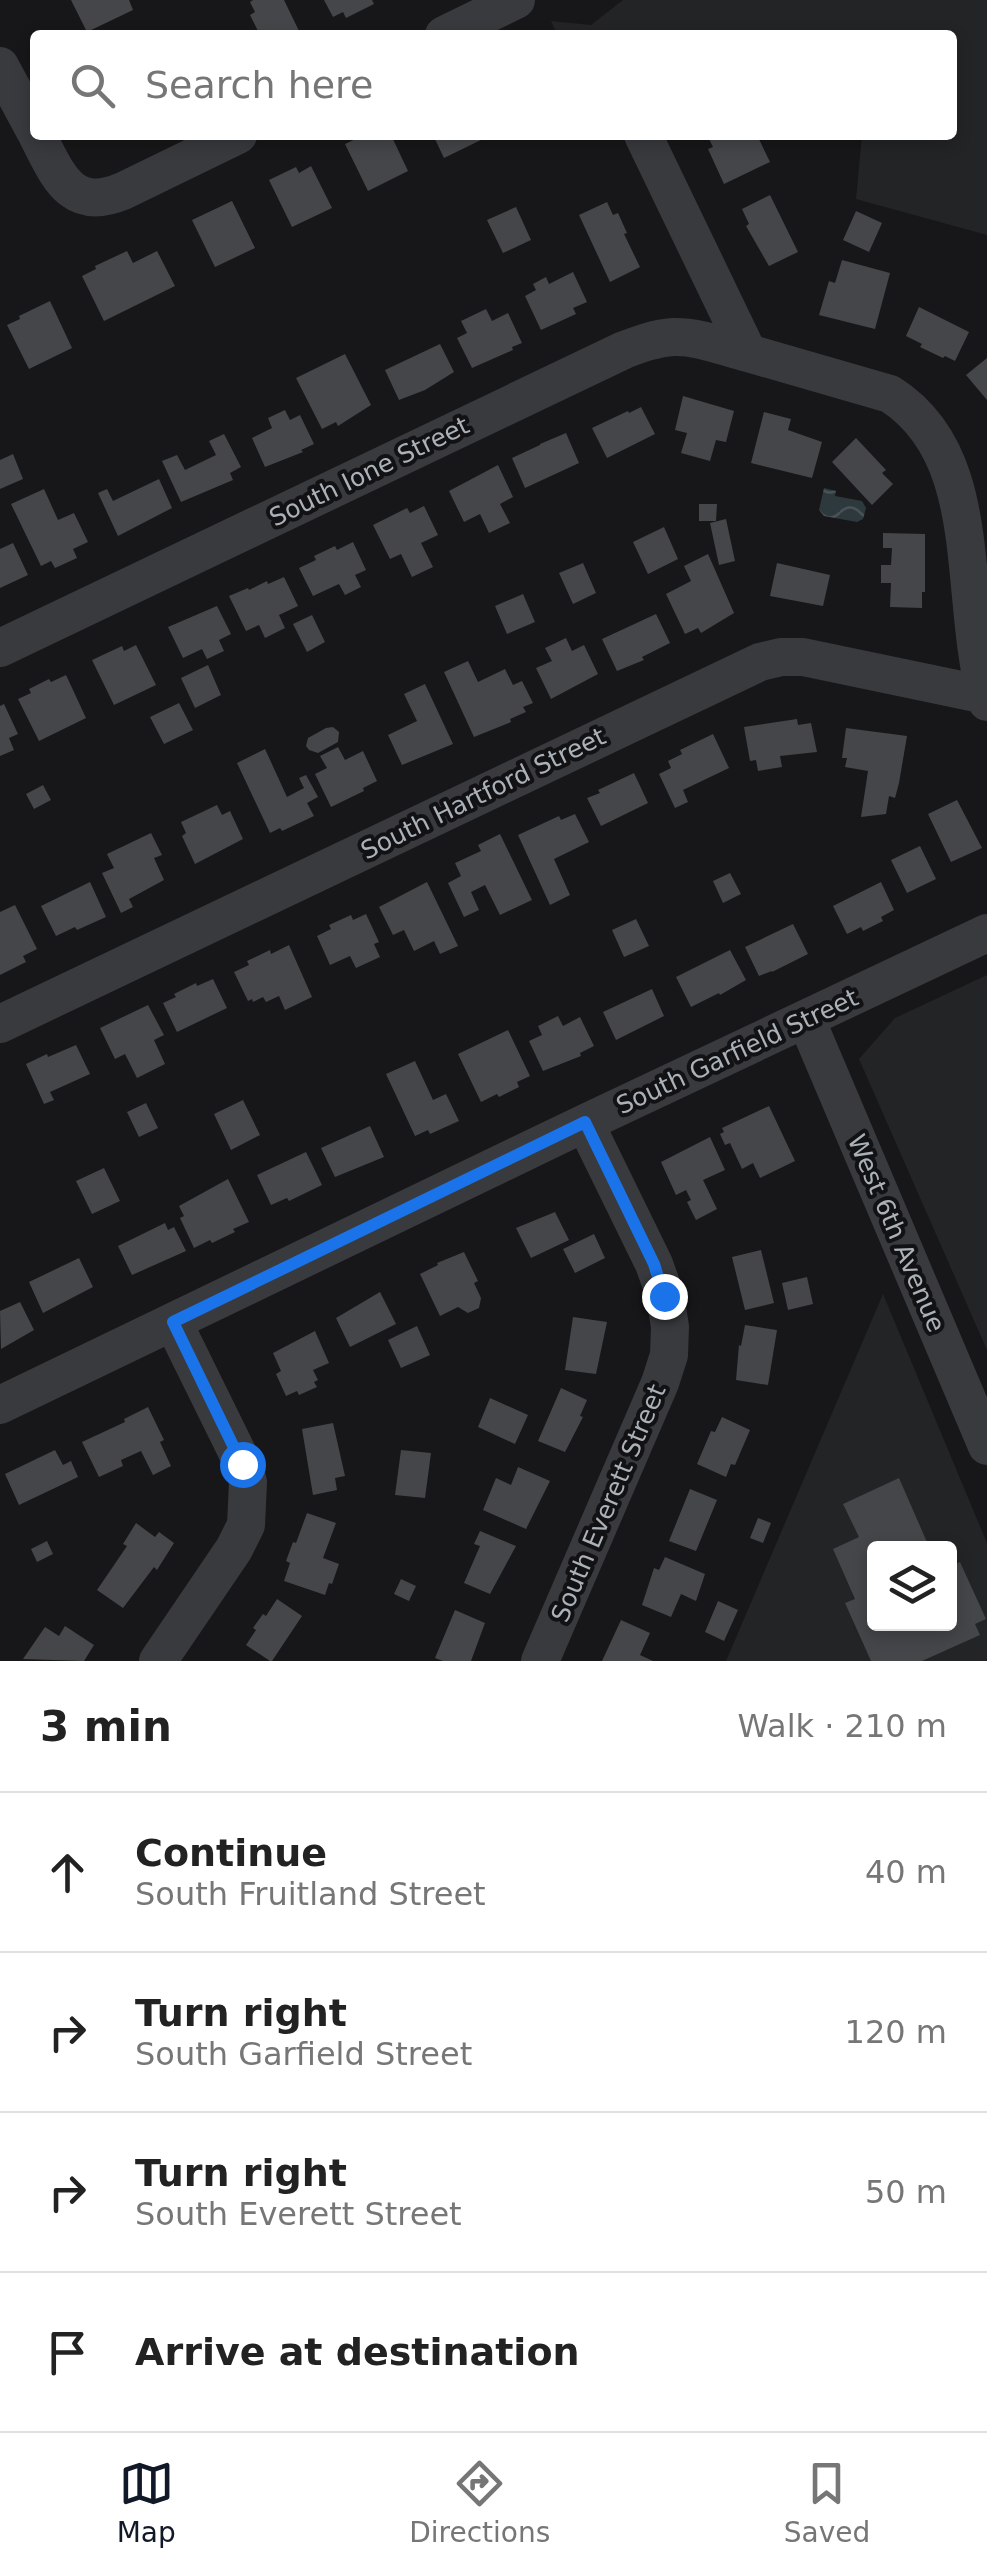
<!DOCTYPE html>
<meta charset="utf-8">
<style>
:root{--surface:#fff;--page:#f2f2f2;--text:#222;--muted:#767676;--line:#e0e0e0;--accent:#111827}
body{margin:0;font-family:"DejaVu Sans",sans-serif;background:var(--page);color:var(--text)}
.controls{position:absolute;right:30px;bottom:30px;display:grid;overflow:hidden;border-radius:10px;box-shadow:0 5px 15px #0003}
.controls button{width:90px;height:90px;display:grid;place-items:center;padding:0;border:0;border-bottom:2px solid var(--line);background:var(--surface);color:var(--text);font:50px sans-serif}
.stop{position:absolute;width:30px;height:30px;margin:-22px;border:8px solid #1a73e8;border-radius:50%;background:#fff}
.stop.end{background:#1a73e8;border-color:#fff;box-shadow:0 2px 10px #0008}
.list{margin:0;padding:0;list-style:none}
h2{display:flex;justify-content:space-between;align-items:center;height:130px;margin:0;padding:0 40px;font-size:42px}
h2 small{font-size:32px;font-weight:400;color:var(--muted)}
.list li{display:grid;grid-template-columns:65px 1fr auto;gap:30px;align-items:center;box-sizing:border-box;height:160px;padding:0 40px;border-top:2px solid var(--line)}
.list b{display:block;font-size:38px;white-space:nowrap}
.list p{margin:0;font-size:32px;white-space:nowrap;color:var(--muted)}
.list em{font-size:32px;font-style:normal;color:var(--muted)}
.icon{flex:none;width:55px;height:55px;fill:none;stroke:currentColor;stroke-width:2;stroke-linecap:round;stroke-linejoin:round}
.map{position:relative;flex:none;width:987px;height:1661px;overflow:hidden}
.search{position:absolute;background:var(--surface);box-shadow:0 5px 15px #0003;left:30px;right:30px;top:30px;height:110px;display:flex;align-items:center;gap:25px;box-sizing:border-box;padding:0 35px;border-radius:10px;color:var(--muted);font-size:38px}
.sheet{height:770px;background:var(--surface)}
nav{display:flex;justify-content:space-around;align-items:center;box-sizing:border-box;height:140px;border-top:2px solid var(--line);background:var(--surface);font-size:28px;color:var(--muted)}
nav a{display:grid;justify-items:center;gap:5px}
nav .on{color:var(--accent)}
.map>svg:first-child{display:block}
</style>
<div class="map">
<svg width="987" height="1661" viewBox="0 0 987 1661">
<defs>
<pattern id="water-waves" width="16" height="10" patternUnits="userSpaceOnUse" patternTransform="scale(2.5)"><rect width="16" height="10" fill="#2d393d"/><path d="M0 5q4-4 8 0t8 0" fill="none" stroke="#495357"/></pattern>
</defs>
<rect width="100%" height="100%" fill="#171719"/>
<!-- built -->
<path fill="#232426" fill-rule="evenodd" d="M623 0H987V235L856 199 862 135H952V35H862L861 33 857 35H558L551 21 591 25Z
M987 975V1350L859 1059 895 1018Z
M883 1294 987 1543V1661H726ZM874 1549H950V1624H874Z"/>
<!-- water -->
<path fill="url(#water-waves)" d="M824 488 836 491 835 496 862 501 866 508 863 519 857 522 824 516 819 510Z"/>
<!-- building -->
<path fill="#444649" d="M71 0H129L133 10 87 32Z
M253 0H284L301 35H260L250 15 255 12 250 2Z
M324 0H372L374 4 346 18 343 12 333 17Z
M364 135H391L408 171 368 191 345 144Z
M433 135H484L485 138 444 158Z
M707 135H757L770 162 724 184 708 149 713 147Z
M311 166 332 208 292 227 269 180 296 167 299 173Z
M770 195 798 252 769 266 746 226 749 224 742 209Z
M232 201 255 248 215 267 192 220Z
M607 202 613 215 618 213 627 233 624 234 640 267 610 282 579 215Z
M516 207 531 240 503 253 487 220Z
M856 211 882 223 869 252 843 240Z
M127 251 133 263 157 251 175 286 104 321 82 276 96 269 95 266Z
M842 260 890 273 875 329 819 315 829 281 835 283Z
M573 272 587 302 573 308 576 314 541 330 525 296 536 290 533 284 546 277 549 284Z
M50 301 72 348 29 369 7 325 20 319 19 316Z
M919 307 969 332 955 361 945 356 943 358 920 347 922 344 906 336Z
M486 309 492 321 508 313 522 343 512 347 513 350 472 368 457 338 467 333 461 321Z
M440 344 454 372 425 390 399 400 385 370Z
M345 354 371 405 338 426 336 422 322 429 296 378Z
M987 358V400L966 375Z
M683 396 734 411 726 442 716 440 710 461 681 453 687 433 675 430Z
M641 407 655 434 607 458 592 428 628 411 629 413Z
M285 410 290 420 300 415 314 444 301 450 303 452 265 467 252 438 272 428 268 418Z
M764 412 791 419 788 430 822 442 812 478 751 463Z
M566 433 579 463 525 488 512 458 540 445V444Z
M224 434 241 467 230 473 233 480 181 502 162 461 177 455 185 470 216 455 209 441Z
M856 438 886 470 882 473 893 484 872 505 832 462Z
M13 454 23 479 0 489V460Z
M498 465 513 497 500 504 510 523 489 533 480 514 464 522 449 491Z
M159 479 172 508 118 536 98 493 107 489 113 501Z
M44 489 58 520 74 513 88 542 73 549 77 558 55 568 51 561 41 566 11 504Z
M699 504H717L716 521H699Z
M424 506 438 535 421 543 433 567 412 577 401 554 390 559 373 525 407 508 410 513Z
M726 519 735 561 719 565 710 523Z
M664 527 678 559 648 574 633 542Z
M883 533 925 534V592H922V608L890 607 891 583H881V565H891L892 548H883Z
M353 542 366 570 355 575 361 587 345 595 339 584 313 596 299 568 316 560 314 556 335 546 337 550Z
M13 543 28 575 0 588V549Z
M708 554 734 613 701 633 698 628 685 634 666 594 691 581 684 566Z
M583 563 596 593 573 604 559 573Z
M777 563 830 575 823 606 770 596Z
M284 577 298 606 279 615 285 628 265 638 259 625 246 631 229 596 248 588 249 590 267 581 268 584Z
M523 594 535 622 507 634 495 606Z
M217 606 231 634 219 640 224 651 207 659 202 649 183 658 168 627Z
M656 614 670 643 642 657 644 660 617 671 602 639Z
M312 615 325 642 307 652 293 624Z
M566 638 572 651 584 645 598 674 551 699 536 668 552 661 545 648Z
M136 645 156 685 114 705 92 660 122 646 124 651Z
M468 661 478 682 505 669 513 685 522 681 533 703 523 707 526 712 510 719 511 722 474 737 444 672Z
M208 665 221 695 195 708 181 678Z
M66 675 86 718 39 741 18 699 31 693 29 689 49 679 51 682Z
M425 684 453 744 402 765 388 735 417 721 404 694Z
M179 703 193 730 164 744 150 717Z
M4 704 18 734 9 738 14 750 0 756V706Z
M797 719 798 725 811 723 817 752 780 756 782 767 758 771 756 760 750 761 744 727Z
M333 727 339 732 338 742 318 753 309 750 306 746 308 738 326 728Z
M846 728 907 736 899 783 895 798 889 796 886 814 861 817 868 771 845 767 847 758H842Z
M713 734 729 768 683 790 688 802 675 808 659 774 671 768 668 761 682 754 680 750Z
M338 747 345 760 363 751 377 781 363 788 364 791 331 807 315 774 327 768 320 756Z
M265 749 287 797 304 788 299 778 306 775 318 797 307 803 314 816 282 831 280 828 270 833 237 763Z
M634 773 648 803 601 826 587 798 600 793 598 790Z
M43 785 51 800 34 809 26 794Z
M957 800 982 848 951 862 928 814Z
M217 805 222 815 230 811 243 839 195 864 182 836 186 833 181 822Z
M575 814 589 842 554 859 570 895 550 905 518 835 559 816 561 820Z
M151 833 162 855 154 858 164 880 129 899 133 907 121 913 102 873 114 868 107 854Z
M500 834 532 900 500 915 485 885 471 892 479 910 464 917 448 883 461 876 455 863 481 851 478 845Z
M920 846 936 879 907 893 891 860Z
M730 873 741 894 723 903 713 881Z
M90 882 106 917 77 930 75 927 56 936 41 906Z
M427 882 458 946 440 954 434 941 414 951 404 930 393 935 379 907Z
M881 882 894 910 881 917 883 921 863 931 861 927 847 934 833 906Z
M15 905 37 949 23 956 26 962 0 975V912Z
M366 914 379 942 374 944 380 957 356 968 350 956 330 965 317 936 331 929 329 925 351 915 353 920Z
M636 919 649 946 624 957 612 930Z
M793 924 808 954 772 972V971L759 976 745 947Z
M289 945 312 997 285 1010 279 996 266 1002 263 997 253 1002 252 999 248 1001 234 972 249 965 247 961 270 950 271 954Z
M730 950 746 980 720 995 719 993 691 1007 676 977Z
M213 979 227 1008 177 1032 163 1003 176 997 174 994 196 983 197 986Z
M652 989 664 1016 616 1040 603 1012Z
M148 1005 164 1035 154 1040 165 1064 137 1078 125 1054 115 1059 100 1028Z
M558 1016 563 1026 580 1017 594 1046 580 1053 581 1056 543 1071 529 1041 542 1035 538 1026Z
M508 1030 530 1076 517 1082 519 1087 499 1097 497 1094 481 1102 458 1054Z
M76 1045 90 1074 50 1092 54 1100 44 1104 26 1064 47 1054 48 1057Z
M415 1061 433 1100 446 1094 459 1121 430 1134 428 1130 415 1136 386 1074Z
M243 1100 260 1135 231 1150 214 1114Z
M146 1103 158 1128 139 1137 127 1112Z
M769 1106 795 1161 760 1178 753 1163 742 1169 730 1143 725 1145 720 1134 724 1132 722 1128Z
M370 1126 384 1157 335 1177 321 1148Z
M710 1137 725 1170 703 1180 717 1209 696 1220 687 1202 691 1200 686 1190 676 1195 661 1162Z
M306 1152 322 1185 289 1201 287 1198 271 1205 257 1175Z
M104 1168 120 1201 92 1214 76 1181Z
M228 1179 249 1222 233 1229 235 1232 212 1243 210 1240 194 1248 180 1218 184 1216 179 1206Z
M555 1212 569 1240 531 1258 516 1228Z
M165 1223 168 1230 174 1227 186 1251 132 1275 118 1246Z
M594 1234 605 1258 575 1273 563 1249Z
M761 1250 774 1303 745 1310 732 1257Z
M464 1252 478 1281 474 1283 481 1298 479 1308 468 1313 458 1307 440 1316 420 1274 438 1265 437 1263Z
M79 1258 93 1287 43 1313 29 1282Z
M807 1277 813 1304 788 1310 782 1283Z
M380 1292 396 1324 350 1347 336 1318Z
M20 1302 34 1330 1 1349 0 1311Z
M573 1317 607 1322 596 1374 565 1370Z
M745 1325 777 1330 768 1385 736 1380 739 1345 741 1346Z
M417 1326 430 1355 401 1368 388 1340Z
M315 1331 329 1363 313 1370 318 1380 314 1382 317 1387 299 1395 297 1391 286 1396 276 1374 281 1371 273 1353Z
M561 1388 587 1400 580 1416 583 1417 565 1452 538 1441Z
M490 1398 528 1415 515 1444 478 1427Z
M148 1407 164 1440 160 1442 171 1466 153 1475 141 1451 121 1460 123 1466 99 1477 82 1442 125 1422 124 1419Z
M722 1417 750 1430 735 1465 731 1464 726 1477 697 1464 711 1431 715 1432Z
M333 1423 345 1476 335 1478 337 1490 313 1495 302 1429Z
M55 1450 63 1465 71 1461 78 1477 19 1505 5 1474Z
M401 1450 431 1453 425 1498 395 1495Z
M518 1467 550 1481 526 1529 483 1510 496 1478 511 1485Z
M899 1478 930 1549H874V1624H950V1567L960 1562 986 1619 975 1624 980 1635 922 1661H871L845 1603 855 1599 833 1549 859 1537 843 1504Z
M690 1489 717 1500 696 1551 669 1541Z
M307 1513 336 1523 323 1558 339 1564 332 1584 329 1583 325 1595 284 1581 290 1563 286 1561 293 1542 296 1543Z
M758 1518 771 1523 763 1543 750 1538Z
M136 1523 155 1537 159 1532 174 1543 157 1570 154 1567 123 1608 97 1590 127 1546 123 1544Z
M480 1531 516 1546 490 1594 464 1583 480 1546 474 1544Z
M47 1541 53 1554 37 1562 31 1549Z
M665 1557 705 1574 696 1601 681 1594 671 1617 642 1605 654 1568 659 1570Z
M401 1579 416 1586 409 1601 394 1594Z
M277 1599 302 1616 272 1661H270L246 1645 256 1630 253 1628 263 1614 266 1616Z
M718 1601 738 1610 724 1641 705 1632Z
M455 1610 485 1623 471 1661H443L435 1658Z
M621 1620 650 1633 640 1655 653 1661H602Z
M65 1626 94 1645 84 1661 23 1659 45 1627 59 1636Z"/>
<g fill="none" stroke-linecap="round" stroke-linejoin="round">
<!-- minor -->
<path stroke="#383a3e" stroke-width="38" d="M444 35 516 0
M0 66 35 131
M37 135C58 175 70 213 123 191L238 135
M643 135 748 353 890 394C987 456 957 591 987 702
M0 648 624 350C640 344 656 338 673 337 698 336 724 347 748 353
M806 1019 987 1446
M0 1024 760 662 781 657H803L985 695
M0 1405 585 1123 987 933
M158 1661 234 1549 246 1525 248 1482 243 1464 173 1322
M540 1661 660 1383 669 1355 670 1327 665 1295 654 1264 585 1123"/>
</g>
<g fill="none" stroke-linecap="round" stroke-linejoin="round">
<!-- route -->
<path stroke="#1a73e8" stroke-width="12" d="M242 1464 173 1322 585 1122 654 1264 664 1296"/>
</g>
<g text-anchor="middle" stroke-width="8" stroke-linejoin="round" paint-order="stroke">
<!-- street labels -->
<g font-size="25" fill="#aab1b8" stroke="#121214">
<text transform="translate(369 471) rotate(-26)" y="9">South Ione Street</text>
<text transform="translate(483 793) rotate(-26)" y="9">South Hartford Street</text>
<text transform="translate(737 1051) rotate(-25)" y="9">South Garfield Street</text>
<text transform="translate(897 1233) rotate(67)" y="9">West 6th Avenue</text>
<text transform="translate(608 1503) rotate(-67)" y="9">South Everett Street</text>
</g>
</g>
</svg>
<div class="controls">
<button><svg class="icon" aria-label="layers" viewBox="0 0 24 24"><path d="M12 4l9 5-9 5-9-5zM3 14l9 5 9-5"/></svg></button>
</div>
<div class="stop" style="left:242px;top:1464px"></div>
<div class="stop end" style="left:664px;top:1296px"></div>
<div class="search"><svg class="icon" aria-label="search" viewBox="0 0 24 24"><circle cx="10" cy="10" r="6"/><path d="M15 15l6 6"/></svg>Search here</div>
</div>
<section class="sheet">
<h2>3 min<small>Walk · 210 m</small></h2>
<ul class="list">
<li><svg class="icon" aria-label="ahead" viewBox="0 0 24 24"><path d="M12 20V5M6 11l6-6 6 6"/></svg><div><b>Continue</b><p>South Fruitland Street</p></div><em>40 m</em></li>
<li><svg class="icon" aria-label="right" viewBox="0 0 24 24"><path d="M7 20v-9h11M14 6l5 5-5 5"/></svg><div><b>Turn right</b><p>South Garfield Street</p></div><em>120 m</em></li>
<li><svg class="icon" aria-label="right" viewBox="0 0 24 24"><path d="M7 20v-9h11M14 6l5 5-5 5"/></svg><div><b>Turn right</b><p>South Everett Street</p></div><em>50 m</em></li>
<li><svg class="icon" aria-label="arrive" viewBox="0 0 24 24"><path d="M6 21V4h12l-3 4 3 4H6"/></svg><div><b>Arrive at destination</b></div></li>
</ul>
</section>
<nav>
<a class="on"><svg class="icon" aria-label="map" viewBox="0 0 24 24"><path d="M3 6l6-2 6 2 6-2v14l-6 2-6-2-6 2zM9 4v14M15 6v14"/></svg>Map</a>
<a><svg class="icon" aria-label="directions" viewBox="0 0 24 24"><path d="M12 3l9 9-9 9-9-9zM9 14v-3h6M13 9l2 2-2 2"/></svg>Directions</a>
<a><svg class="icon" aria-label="saved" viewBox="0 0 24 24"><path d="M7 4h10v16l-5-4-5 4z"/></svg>Saved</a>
</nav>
